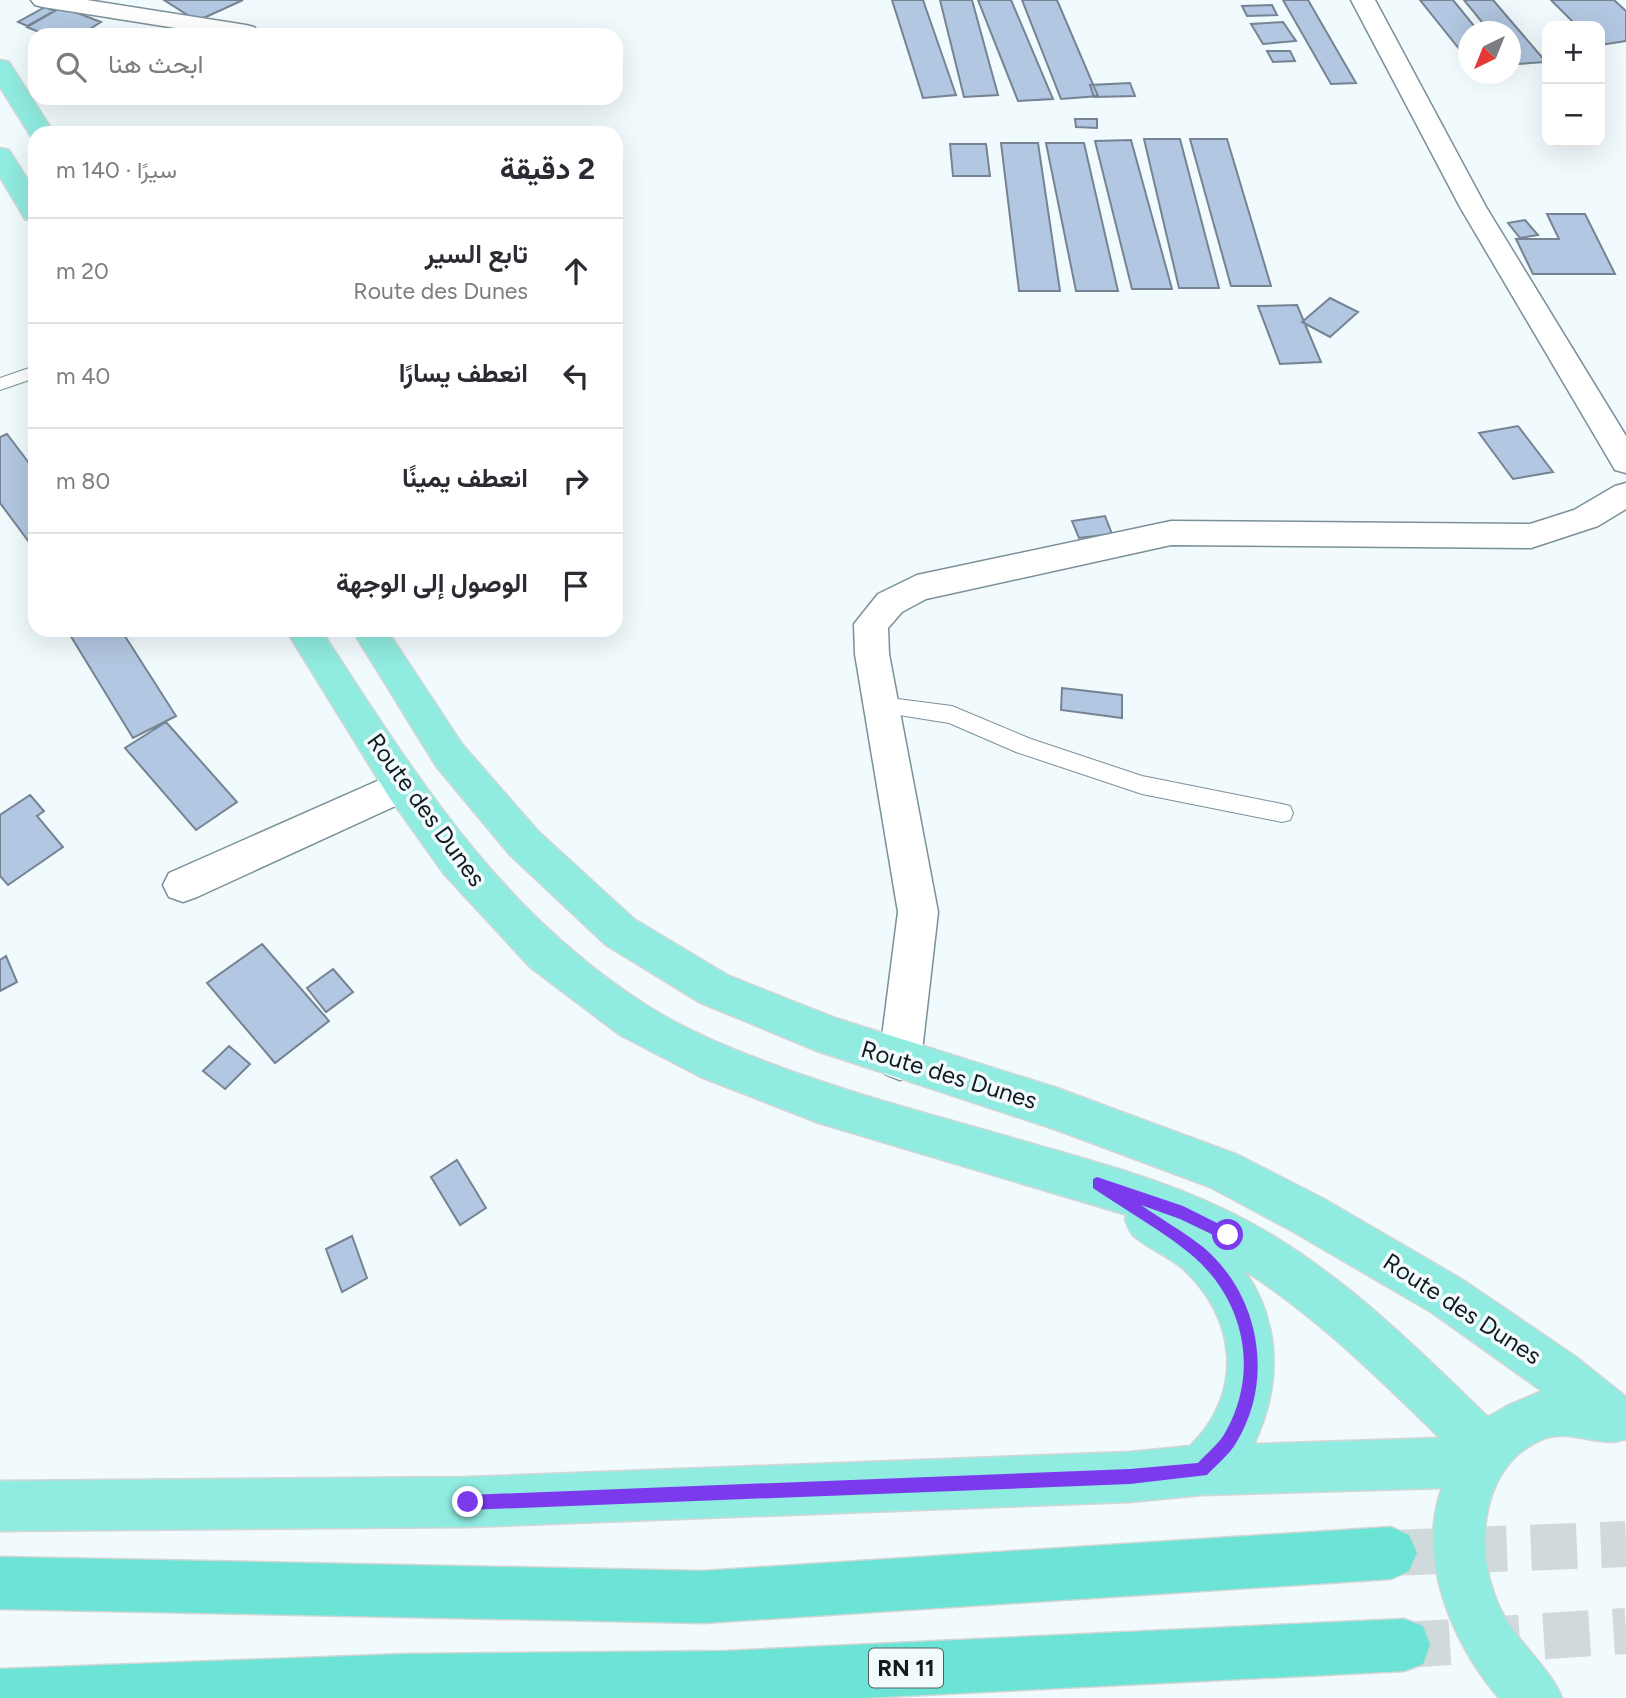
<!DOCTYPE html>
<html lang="ar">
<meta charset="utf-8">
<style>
:root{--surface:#fff;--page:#f7f7f7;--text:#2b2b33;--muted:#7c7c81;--line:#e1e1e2}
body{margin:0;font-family:Figtree,Vazirmatn,sans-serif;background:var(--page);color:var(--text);direction:rtl}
.controls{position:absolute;right:21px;top:21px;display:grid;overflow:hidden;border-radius:14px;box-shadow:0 7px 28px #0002}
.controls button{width:63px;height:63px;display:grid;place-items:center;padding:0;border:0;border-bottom:2px solid var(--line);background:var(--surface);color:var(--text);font:35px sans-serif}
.compass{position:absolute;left:1458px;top:21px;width:63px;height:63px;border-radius:50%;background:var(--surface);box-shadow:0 7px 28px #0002;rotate:223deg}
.stop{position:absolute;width:21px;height:21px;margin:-16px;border:5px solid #7c3aed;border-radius:50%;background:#fff}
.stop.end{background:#7c3aed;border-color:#fff;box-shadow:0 2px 7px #0008}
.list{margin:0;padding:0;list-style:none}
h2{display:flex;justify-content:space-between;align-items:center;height:91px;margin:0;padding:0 28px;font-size:30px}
h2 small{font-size:23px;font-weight:400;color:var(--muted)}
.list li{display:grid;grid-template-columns:46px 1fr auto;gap:21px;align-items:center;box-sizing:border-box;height:105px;padding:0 28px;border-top:2px solid var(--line)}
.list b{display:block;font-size:26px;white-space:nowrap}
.list p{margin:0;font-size:23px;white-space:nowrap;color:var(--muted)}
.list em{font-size:23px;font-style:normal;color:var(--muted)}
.icon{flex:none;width:38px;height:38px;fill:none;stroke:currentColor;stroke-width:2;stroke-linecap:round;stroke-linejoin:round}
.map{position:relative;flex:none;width:1626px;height:1698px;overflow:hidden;direction:ltr}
.search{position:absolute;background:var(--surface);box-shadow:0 7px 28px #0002;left:28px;top:28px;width:595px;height:77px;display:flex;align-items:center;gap:18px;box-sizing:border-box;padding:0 24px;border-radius:21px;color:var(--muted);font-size:26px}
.panel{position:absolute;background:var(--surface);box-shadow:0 7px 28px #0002;left:28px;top:126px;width:595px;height:511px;border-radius:21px;direction:rtl}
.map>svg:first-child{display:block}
</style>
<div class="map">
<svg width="1626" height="1698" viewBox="0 0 1626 1698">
<rect width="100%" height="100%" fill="#f1fafd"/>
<!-- building -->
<path fill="#b2c7e1" stroke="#768392" stroke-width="2" d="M164 0H243L197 21Z
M892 0H923L956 95 923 98Z
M940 0H972L998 95 964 97Z
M978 0H1011L1053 99 1018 101Z
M1022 0H1057L1098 96 1061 99Z
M1283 0H1308L1356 83 1331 84Z
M1420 0H1453L1479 32H1468V60Z
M1464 0H1493L1546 62 1518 64 1510 56V32H1490Z
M1551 0H1614L1626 11V41L1600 45V26H1577Z
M1272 5 1277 15 1247 16 1242 6Z
M45 7 54 11 27 26 18 22Z
M62 7 101 22 90 29 104 34 46 35 27 27Z
M1283 22 1296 41 1263 44 1251 24Z
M1267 51H1290L1295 61 1273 62Z
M1130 83 1135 96 1094 97 1090 85Z
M1075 119H1097V128L1076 127Z
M1144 139H1180L1219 288H1179Z
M1190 139H1227L1271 286H1231Z
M1131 140 1172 289H1132L1095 141Z
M1001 143H1038L1060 291H1019Z
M1046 143H1084L1118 291H1076Z
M950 144H986L990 176H953Z
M1547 214H1585L1615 274H1533L1516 239H1559Z
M1525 220 1538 235 1520 238 1508 223Z
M1330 298 1358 312 1330 337 1302 322Z
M1297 305 1321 362 1280 364 1258 306Z
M1518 426 1553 472 1513 479 1479 433Z
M7 434 35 471V550L0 503V437Z
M1105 516 1112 534 1079 538 1072 521Z
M67 630H121L176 716 133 738Z
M1062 688 1122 695V718L1061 710Z
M166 722 237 802 196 830 125 748Z
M30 795 44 811 37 816 63 847 8 885 0 876V815Z
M262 944 329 1021 275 1063 207 983Z
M6 956 17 982 0 991V960Z
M333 969 353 992 326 1012 307 988Z
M229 1046 250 1064 225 1089 203 1071Z
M457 1160 486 1208 460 1225 431 1177Z
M352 1236 367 1278 342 1292 326 1249Z"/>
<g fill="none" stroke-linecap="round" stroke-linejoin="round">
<!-- trunk-tunnel -->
<path stroke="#d0d9dc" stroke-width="46" stroke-dasharray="46 24" stroke-linecap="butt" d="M1391 1553 1626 1544
M1404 1645 1626 1631"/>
<defs>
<path id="service" d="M35 366V378L0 390V378Z
M882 697 952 706 1031 739 1142 776 1282 804 1290 806 1293 813 1290 820 1282 822 1142 794 1016 752 949 723 874 711 871 705 874 699Z"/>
<path id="minor" d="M31 0H87L246 25 254 27 258 32 256 35H220L43 7 35 5Z
M1351 0H1375L1486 207 1626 436V473L1615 470 1460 207Z
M1626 483V509L1598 526 1531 548 1171 545 926 599 902 612 888 628 889 654 938 912 921 1060 915 1074 900 1080 885 1074 879 1060 898 912 855 654 854 624 878 594 917 575 1171 521 1530 524 1574 510 1615 486Z
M402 770 415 775 421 786 415 797 197 897 183 902 169 897 163 885 169 873Z"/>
<path id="primary" d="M0 60 9 62 54 133H35V139L32 138 0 87Z
M0 148 9 150 35 191V221L25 219 0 177Z
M286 630H321C416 776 498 911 649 1007 687 1031 732 1049 774 1065 865 1099 960 1122 1054 1150 1110 1166 1166 1182 1219 1207 1324 1255 1406 1338 1488 1417L1507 1406 1542 1391 1431 1312 1292 1231 1210 1187 1057 1130 817 1051 699 1002 606 945 510 855 436 766 352 630H387L462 744 538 831 634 919 729 976 835 1018 1057 1088 1238 1155 1324 1199 1463 1280 1576 1357 1626 1397V1439C1601 1449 1571 1428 1543 1439 1475 1467 1473 1560 1504 1616 1521 1646 1549 1667 1562 1698H1499C1453 1644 1416 1559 1442 1488L1202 1495 1130 1502 468 1527 0 1531V1481L468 1477 1130 1452 1190 1446C1245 1393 1237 1316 1181 1267 1169 1257 1139 1243 1132 1234 1129 1230 1127 1223 1125 1219L1127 1215 819 1123 701 1077 620 1035 530 967 444 874 389 797ZM1244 1270C1317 1317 1379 1378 1440 1438L1254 1444C1281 1387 1282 1323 1244 1270Z"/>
<path id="trunk" d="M1391 1527 1409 1535 1417 1553 1409 1571 1391 1579 703 1623 0 1609V1557L703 1571Z
M1404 1619 1423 1626 1430 1645 1423 1664 1404 1671 863 1698H0V1669L407 1654 726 1651Z"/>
</defs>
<!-- service casing -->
<use href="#service" stroke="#7a9198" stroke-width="2"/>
<!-- minor casing -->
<use href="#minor" stroke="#7a9198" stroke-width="3"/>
<!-- primary casing -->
<use href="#primary" stroke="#d4d6d6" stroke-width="3"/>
<!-- trunk casing -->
<use href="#trunk" stroke="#d4d6d6" stroke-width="3"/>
<!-- service -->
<use href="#service" fill="#fff" fill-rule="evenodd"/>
<!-- minor -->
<use href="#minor" fill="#fff" fill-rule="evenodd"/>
<!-- primary -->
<use href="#primary" fill="#90ebe0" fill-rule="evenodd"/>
<!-- trunk -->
<use href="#trunk" fill="#6be4d6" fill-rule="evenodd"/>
</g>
<!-- route -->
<path fill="#7c3aed" d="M1097 1177 1183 1206 1233 1231 1235 1235 1228 1242 1180 1219 1141 1205C1161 1219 1184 1232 1203 1247 1260 1295 1275 1380 1236 1443 1229 1455 1216 1465 1207 1475L1130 1484 468 1510 463 1508 461 1502 463 1497 468 1495 1130 1469 1198 1463C1207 1453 1220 1443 1226 1431 1259 1372 1245 1302 1194 1257 1165 1232 1125 1210 1093 1188V1179Z"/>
<g text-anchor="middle" stroke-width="7" stroke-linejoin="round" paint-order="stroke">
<!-- shield labels -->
<rect fill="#f1fafd" stroke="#555e61" stroke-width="2" x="869" y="1648.5" width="74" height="39" rx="5"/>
<g font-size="23" font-weight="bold" fill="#121b1e">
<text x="906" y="1676">RN 11</text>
</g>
<!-- street labels -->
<g font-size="24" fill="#121b1e" stroke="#f1fafd">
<text transform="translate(426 810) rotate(54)" y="8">Route des Dunes</text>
<text transform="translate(949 1075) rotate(17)" y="8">Route des Dunes</text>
<text transform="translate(1462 1309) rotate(33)" y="8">Route des Dunes</text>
</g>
</g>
</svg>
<div class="controls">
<button>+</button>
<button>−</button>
</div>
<svg class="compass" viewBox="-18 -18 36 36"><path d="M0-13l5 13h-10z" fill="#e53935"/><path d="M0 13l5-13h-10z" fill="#7c7c81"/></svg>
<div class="stop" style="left:1228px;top:1235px"></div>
<div class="stop end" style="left:468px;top:1502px"></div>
<div class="search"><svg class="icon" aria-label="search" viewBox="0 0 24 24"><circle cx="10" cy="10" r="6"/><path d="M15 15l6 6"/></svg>ابحث هنا</div>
<section class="panel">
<h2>2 دقيقة<small>سيرًا · 140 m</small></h2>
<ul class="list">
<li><svg class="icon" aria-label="ahead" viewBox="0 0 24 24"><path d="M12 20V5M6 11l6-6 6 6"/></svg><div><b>تابع السير</b><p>Route des Dunes</p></div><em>20 m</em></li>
<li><svg class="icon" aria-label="left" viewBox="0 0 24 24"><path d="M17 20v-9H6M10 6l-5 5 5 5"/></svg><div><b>انعطف يسارًا</b></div><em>40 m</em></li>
<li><svg class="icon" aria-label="right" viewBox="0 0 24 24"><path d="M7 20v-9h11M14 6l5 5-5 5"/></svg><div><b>انعطف يمينًا</b></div><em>80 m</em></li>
<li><svg class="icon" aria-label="arrive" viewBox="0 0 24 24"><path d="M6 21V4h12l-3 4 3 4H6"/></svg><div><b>الوصول إلى الوجهة</b></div></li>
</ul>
</section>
</div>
